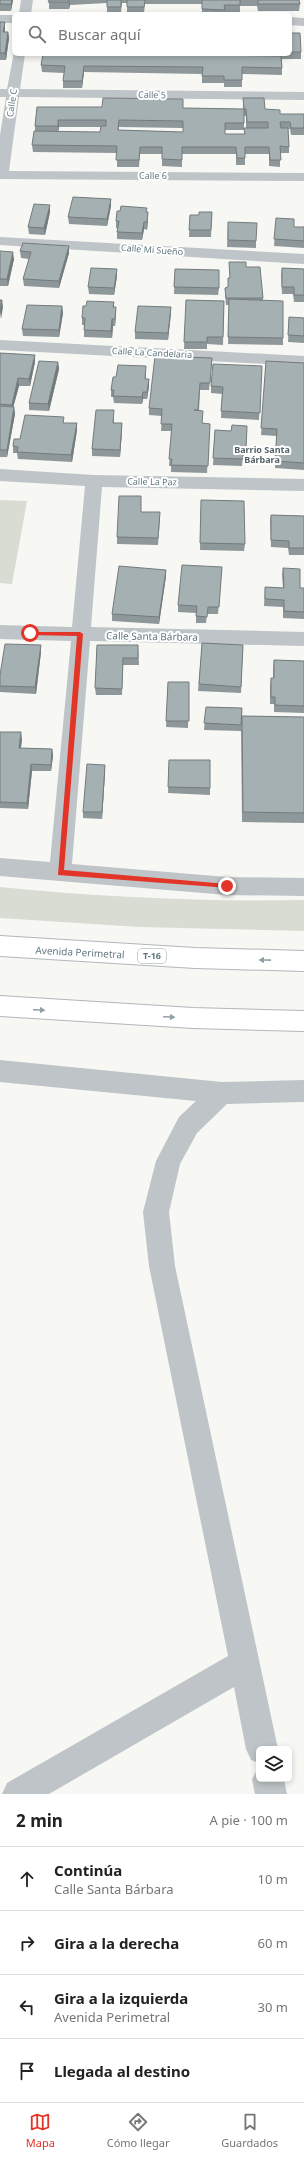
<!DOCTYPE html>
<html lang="es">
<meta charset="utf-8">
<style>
:root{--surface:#fff;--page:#f2f2f2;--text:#222;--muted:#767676;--line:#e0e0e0;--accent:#e33428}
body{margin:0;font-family:"Noto Sans",sans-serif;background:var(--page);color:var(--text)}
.controls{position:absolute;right:12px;bottom:12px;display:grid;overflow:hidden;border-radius:6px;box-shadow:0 2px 6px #0003}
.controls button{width:36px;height:36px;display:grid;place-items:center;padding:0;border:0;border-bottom:1px solid var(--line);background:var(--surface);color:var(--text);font:20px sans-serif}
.stop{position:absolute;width:12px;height:12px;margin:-9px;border:3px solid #e33428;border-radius:50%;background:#fff}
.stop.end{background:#e33428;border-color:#fff;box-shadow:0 1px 4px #0008}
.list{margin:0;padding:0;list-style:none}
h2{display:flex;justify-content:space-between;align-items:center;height:52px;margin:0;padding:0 16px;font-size:17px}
h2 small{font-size:13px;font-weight:400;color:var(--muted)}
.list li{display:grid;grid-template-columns:26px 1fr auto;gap:12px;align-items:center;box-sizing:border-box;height:64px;padding:0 16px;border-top:1px solid var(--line)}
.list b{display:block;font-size:15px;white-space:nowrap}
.list p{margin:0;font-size:13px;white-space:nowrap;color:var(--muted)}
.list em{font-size:13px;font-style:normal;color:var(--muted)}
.icon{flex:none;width:22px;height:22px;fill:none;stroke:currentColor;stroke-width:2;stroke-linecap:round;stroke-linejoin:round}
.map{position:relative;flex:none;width:304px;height:1794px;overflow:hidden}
.search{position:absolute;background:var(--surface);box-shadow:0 2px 6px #0003;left:12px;right:12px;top:12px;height:44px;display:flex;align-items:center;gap:10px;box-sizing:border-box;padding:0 14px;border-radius:6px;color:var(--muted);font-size:15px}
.sheet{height:308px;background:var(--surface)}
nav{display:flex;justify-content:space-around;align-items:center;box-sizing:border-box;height:56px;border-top:1px solid var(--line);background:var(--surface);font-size:11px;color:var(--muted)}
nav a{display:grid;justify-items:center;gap:2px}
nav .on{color:var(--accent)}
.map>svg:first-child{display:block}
</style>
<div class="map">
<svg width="304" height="1794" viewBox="0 0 304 1794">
<rect width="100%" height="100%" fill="#f7f7f4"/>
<!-- green -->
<path fill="#d8dcd3" d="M0 500 27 501 12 584 0 583Z
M0 887C101 897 203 902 304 900V931L139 927 0 918Z"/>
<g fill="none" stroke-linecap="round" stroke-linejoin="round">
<defs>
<path id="highway" d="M0 936 195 948 304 951V971L195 968 0 956Z
M0 996 193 1008 304 1011V1031L193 1028 0 1016Z"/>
</defs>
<!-- highway casing -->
<use href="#highway" stroke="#b1b7ba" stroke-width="2"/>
<!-- street -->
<path fill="#bec4c7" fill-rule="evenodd" d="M21 0H33L31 14H19Z
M0 15H14V23H0Z
M290 17 304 18V26L290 25Z
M14 52V54H25L20 89 304 92V100L19 97 9 171 304 173V181L0 179V135L6 97H0V89H7Z
M0 237 304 254V264L0 245Z
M0 340 304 356V366L0 350Z
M0 469 94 475 304 479V491L102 487 91 627 304 632V646L90 641 72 864 227 877 304 878V896L227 895 0 876V858L50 862 71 641 0 639V625L72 627 85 486 0 481Z
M0 1060 222 1082 304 1080V1102L227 1104 197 1133 180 1164 169 1212 175 1266 278 1749H259V1763L251 1760 246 1749 234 1687 49 1794H2L7 1783 228 1656 149 1266 143 1212 156 1161 179 1117 196 1101 0 1082Z
M259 1767V1779H284L287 1794H255L252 1779Z"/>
<!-- highway -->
<use href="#highway" fill="#fff" fill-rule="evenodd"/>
</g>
<!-- wall -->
<path fill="#8e979a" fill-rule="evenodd" d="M0 0H13L11 11H0Z
M49 0H299L300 4 299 11H258L257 6H240V12H224V14H202V4H145L144 13H127V3H122L121 13H107V3L70 5 69 9H49Z
M0 22H5V32H8L9 38 6 60H0Z
M290 33 301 52V59H282V75L242 74V87H224V83H202V74L84 72 82 88H63V81L64 73 42 72 41 65 43 54H203V55L247 56V54H261V56H281V54H290Z
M243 98 265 109 280 114H304V135H291L290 129H288L289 147V153H280V167L269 166V154H245V165H236V154H182V167L162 166V154H140L139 167H117V153L33 152 32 145 35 131V126L37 107 243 109ZM244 116H246V128H244V134H225V130H244ZM59 127H100V132H58ZM119 127 183 128V132L119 130Z
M111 199V206L107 226 69 224 68 217Z
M50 205V212L45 235 29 234 28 227Z
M147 212H148V219L147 230 144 229 142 240 117 239V228H116V221Z
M212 212 211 237H189L190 215H199Z
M276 218 294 227H304V248L274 246Z
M228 222 256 241V248L227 247Z
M69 246V253L59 288 24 286 23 279 29 259 21 258 20 251Z
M0 251 14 259 8 286H0Z
M229 262 246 267 263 298V300L283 338V345L228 344 229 305H226L225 295V288H228V278H230Z
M282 268 304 269V302H294L293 294H282L281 275Z
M117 269V276L114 295 89 294 88 287Z
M175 269 219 288 218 295 174 294Z
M186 300 224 301 223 345 207 344V349H184Z
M114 302V307L116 314 115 326H113L112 338 84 337V325H82V318Z
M62 306 63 313 59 337 23 336 22 329Z
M171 307 168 340 135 339V332Z
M289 317 304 318V348V343L288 342Z
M0 353 35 355V362L30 386H19L13 407H14L15 414 7 457H0Z
M212 358 209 390H200L199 411 202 423 210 424 207 473 171 472V466H169L172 431H161L162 416 149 415V408Z
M266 361 304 363V470L275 468 277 436 261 435Z
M58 362 59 369 49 411 29 410V403Z
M262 366 259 420 221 418 222 394 211 393V386Z
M146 373V379H149V386L147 399H143L142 404 114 403 113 397H111V390L116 377Z
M114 418V423H122V430L120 457 92 456V449Z
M64 423H77V430L72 462 18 459 17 453H13V446L20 439Z
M215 430 246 450V457L243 456 242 466 213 465Z
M141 496V512L160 519 158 545 117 544V537Z
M201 500 245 544 244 551 200 550Z
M271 515 304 516V555H289L288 548 271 547 270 521Z
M222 567 218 614H207L206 623H196V613L178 612V605Z
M283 568 300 588H304V619L283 618V607L264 606 265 587 283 588 282 575Z
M166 570V576L159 624 112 621V614Z
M202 643 243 645 241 693 198 691Z
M97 645H138L139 665H123L122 695H96L95 688Z
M41 652 36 694 0 692V686Z
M274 660 304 661V713L274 712V704H270V685L271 678H273V667Z
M168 682H189L188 728 166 727Z
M206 707 242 708 241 731 204 730Z
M242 716 304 717V823L242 822 241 726Z
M0 732 22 739 21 748 52 749 53 756 51 771H32L28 809 0 808Z
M169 760 210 788V795L168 793Z
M105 765V772L102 819 83 818V812Z"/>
<!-- shaded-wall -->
<path fill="#747b7d" d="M12 0H13L11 11V4Z
M69 0 70 5 69 9Z
M5 22V29L4 38 3 32Z
M8 32 9 38 6 60 5 53Z
M84 66V72L82 88V81Z
M58 120 59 127 58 133Z
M111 199V206L107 226V219Z
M50 205V212L45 235 44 228Z
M148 212V219L147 230V222Z
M144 222V229L142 240V233Z
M69 246V253L59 288V281Z
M13 252 14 259 8 286 7 279Z
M117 269V276L114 295V288Z
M2 300 3 307 1 319 0 312Z
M62 306 63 313 59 337V330Z
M116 307V314L115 326V319Z
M171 307V314L168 340V333Z
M112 319 113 326 112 338 111 331Z
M35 355V362L30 386 29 379Z
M58 362 59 369 49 411 48 404Z
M18 378 19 386 12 412V405Z
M149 379V386L147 399V392Z
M143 392V399L142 404V397Z
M14 407 15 414 7 457V450Z
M77 423V430L72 462 71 455Z
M122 423V430L120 457V450Z
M166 570V576L159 624V617Z
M41 645V652L36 694 35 687Z
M21 732 22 739 20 754 19 748Z
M52 749 53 756 51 771V765Z
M31 764 32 771 28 809 27 803Z
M105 765V772L102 819V812Z"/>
<!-- building -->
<path fill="#a5b0b3" stroke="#747b7d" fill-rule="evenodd" d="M0 0H12L11 4H0Z
M49 0H69V2H48Z
M107 0H121V7H107Z
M127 0H145L144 7H127Z
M202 0H240V5H224L225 10 202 9Z
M258 0H299L300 4H258Z
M0 22H5L3 32H8L5 53H0Z
M290 33H300L301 52H290Z
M43 54 182 55V54H203V55L281 56 282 68 242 67V80H224V76H202L203 67 84 66 82 81H63L65 66 41 65Z
M103 98 183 99V108L244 109 243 98H264L265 109 280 110V114H304V128H291L290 122H280L281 128H288L289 147 280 146 281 160H270L269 147H245V158H237L236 147H182V160L162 159V147H140L139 160H116L117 146 32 145 34 131 100 132 101 126H106V120H58V126H35L37 107H102ZM244 109H246L247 122H268V128H244L245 134H225V123H244ZM119 120 183 121V132L118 130Z
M73 197 111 199 107 219 68 217Z
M34 204 50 205 44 228 28 227Z
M121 206 147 208 146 212H148L147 222H144L142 233 117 232 119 221H116L117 211H120Z
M199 212H212L211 230H189L190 215H199Z
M276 218 294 219V227H304V241L274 239Z
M228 222 257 223 256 241 228 240Z
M23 243 69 246 59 281 23 279 31 252 20 251Z
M0 251 13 252 7 279H0Z
M229 262H246V267H260L263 298H226L225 288 228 287V278H230Z
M91 268 117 269 114 288 88 287Z
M282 268 304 269V295H294V287H282Z
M175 269 219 270V288L174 287Z
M229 299 283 301V338L228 337Z
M0 300H2L0 312Z
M186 300 224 301 223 337H207V342H184Z
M87 301 114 302 113 307H116L115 319H112L111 331 84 330 85 318H82L83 306H86Z
M27 305 62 306 59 330 22 329Z
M138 306 171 307 168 333 135 332Z
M289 317 304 318V336L288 335Z
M0 353 35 355 29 379 18 378 12 405 0 404Z
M155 356 212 358 210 383H200L198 410H194L203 411 202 423 210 424 208 466 171 465 172 459H169L172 424H161L162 409 149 408Z
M39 361 58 362 48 404 29 403Z
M266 361 304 363V463L275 461 277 429 261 428Z
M213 364 262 366 260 413 221 411 223 387 211 386Z
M118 365 146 366 145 379H149L147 392H143L142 397 113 396 114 390H111L113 377H116Z
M0 406 14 407 7 450H0Z
M96 410H114L113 423H122L120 450 92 449Z
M25 415 64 417 63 423H77L71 455 17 452 18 447 13 446 14 439H20Z
M232 425 247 426 246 450 243 449V459L213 458 215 430 231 431Z
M119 496H141V512H160L158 538 117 537Z
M201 500 244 501 245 544 200 543Z
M271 515 304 516V548H289V541L271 540Z
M182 565 222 567 219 607H208L207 617 196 616 197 606 178 605Z
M119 566 166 570 159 617 112 614Z
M283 568 300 569V588H304V612L284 611V600L265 599V587L284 588Z
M202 643 243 645 241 687 199 684Z
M5 644 41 645 35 687 0 686V675Z
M97 645H138V658H123L122 689 95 688Z
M274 660 304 661V706L275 705V697H271V678H274Z
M168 682H189V721H166Z
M206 707 242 708 241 725 204 723Z
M242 716 304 717V813L243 812Z
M0 732H21L19 748 52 749 51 765 31 764 27 803 0 802Z
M169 760H210V788L168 787Z
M87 764 105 765 102 812H83Z"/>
<!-- one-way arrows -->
<defs><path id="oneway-solid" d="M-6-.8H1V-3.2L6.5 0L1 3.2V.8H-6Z"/></defs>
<g fill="#91a0a5">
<use href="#oneway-solid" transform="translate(265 960) rotate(-179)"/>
<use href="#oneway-solid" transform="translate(39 1010) rotate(3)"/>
<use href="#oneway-solid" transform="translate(169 1017) rotate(3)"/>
</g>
<!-- route -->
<path fill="#e33428" d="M28 632H80L83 634 64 870 227 884 229 885V888L58 875 77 636 30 635Z"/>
<g text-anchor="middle" stroke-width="4" stroke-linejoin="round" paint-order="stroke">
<!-- far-street labels -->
<g font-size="9" fill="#62787f" stroke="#fff">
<text transform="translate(152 95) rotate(1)" y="3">Calle 5</text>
<text transform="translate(12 103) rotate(-82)" y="3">Calle C</text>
<text x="153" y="179">Calle 6</text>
<text transform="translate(152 250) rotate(4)" y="3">Calle Mi Sueño</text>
<text transform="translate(152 353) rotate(3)" y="3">Calle La Candelaria</text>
<text transform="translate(152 482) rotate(1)" y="3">Calle La Paz</text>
</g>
<!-- far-neighbourhood labels -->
<g font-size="9" font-weight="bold" fill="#54646a" stroke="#fff">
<text x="262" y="453">Barrio Santa<tspan x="262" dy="10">Bárbara</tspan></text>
</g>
<!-- shield labels -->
<rect fill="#fff" stroke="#91a0a5" stroke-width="1" x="138" y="949" width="28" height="14" rx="3"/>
<g font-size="9" font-weight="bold" fill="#62787f">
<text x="152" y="959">T-16</text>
</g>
<!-- street labels -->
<g font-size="10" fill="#62787f" stroke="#fff">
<text transform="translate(152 636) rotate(1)" y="4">Calle Santa Bárbara</text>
<text transform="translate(80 952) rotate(3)" y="4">Avenida Perimetral</text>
</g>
</g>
</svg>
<div class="controls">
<button><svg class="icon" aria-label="layers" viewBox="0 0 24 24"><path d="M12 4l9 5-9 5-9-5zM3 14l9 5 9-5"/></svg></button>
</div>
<div class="stop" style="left:30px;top:633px"></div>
<div class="stop end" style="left:227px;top:886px"></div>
<div class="search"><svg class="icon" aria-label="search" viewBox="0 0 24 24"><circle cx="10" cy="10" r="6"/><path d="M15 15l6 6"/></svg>Buscar aquí</div>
</div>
<section class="sheet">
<h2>2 min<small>A pie · 100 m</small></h2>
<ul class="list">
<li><svg class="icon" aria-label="ahead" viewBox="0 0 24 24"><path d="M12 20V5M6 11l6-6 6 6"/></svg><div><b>Continúa</b><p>Calle Santa Bárbara</p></div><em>10 m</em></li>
<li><svg class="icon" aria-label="right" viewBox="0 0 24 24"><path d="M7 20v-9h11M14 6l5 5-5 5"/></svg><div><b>Gira a la derecha</b></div><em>60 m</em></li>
<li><svg class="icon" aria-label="left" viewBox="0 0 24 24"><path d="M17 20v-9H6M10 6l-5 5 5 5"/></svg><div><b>Gira a la izquierda</b><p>Avenida Perimetral</p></div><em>30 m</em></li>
<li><svg class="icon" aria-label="arrive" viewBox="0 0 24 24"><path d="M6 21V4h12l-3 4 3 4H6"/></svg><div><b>Llegada al destino</b></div></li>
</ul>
</section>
<nav>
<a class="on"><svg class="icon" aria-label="map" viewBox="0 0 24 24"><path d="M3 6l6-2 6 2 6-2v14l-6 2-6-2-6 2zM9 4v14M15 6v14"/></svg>Mapa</a>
<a><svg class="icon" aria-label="directions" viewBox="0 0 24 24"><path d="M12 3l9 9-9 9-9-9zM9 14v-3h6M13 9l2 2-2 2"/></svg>Cómo llegar</a>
<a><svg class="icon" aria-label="saved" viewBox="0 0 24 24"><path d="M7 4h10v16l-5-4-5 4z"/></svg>Guardados</a>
</nav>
